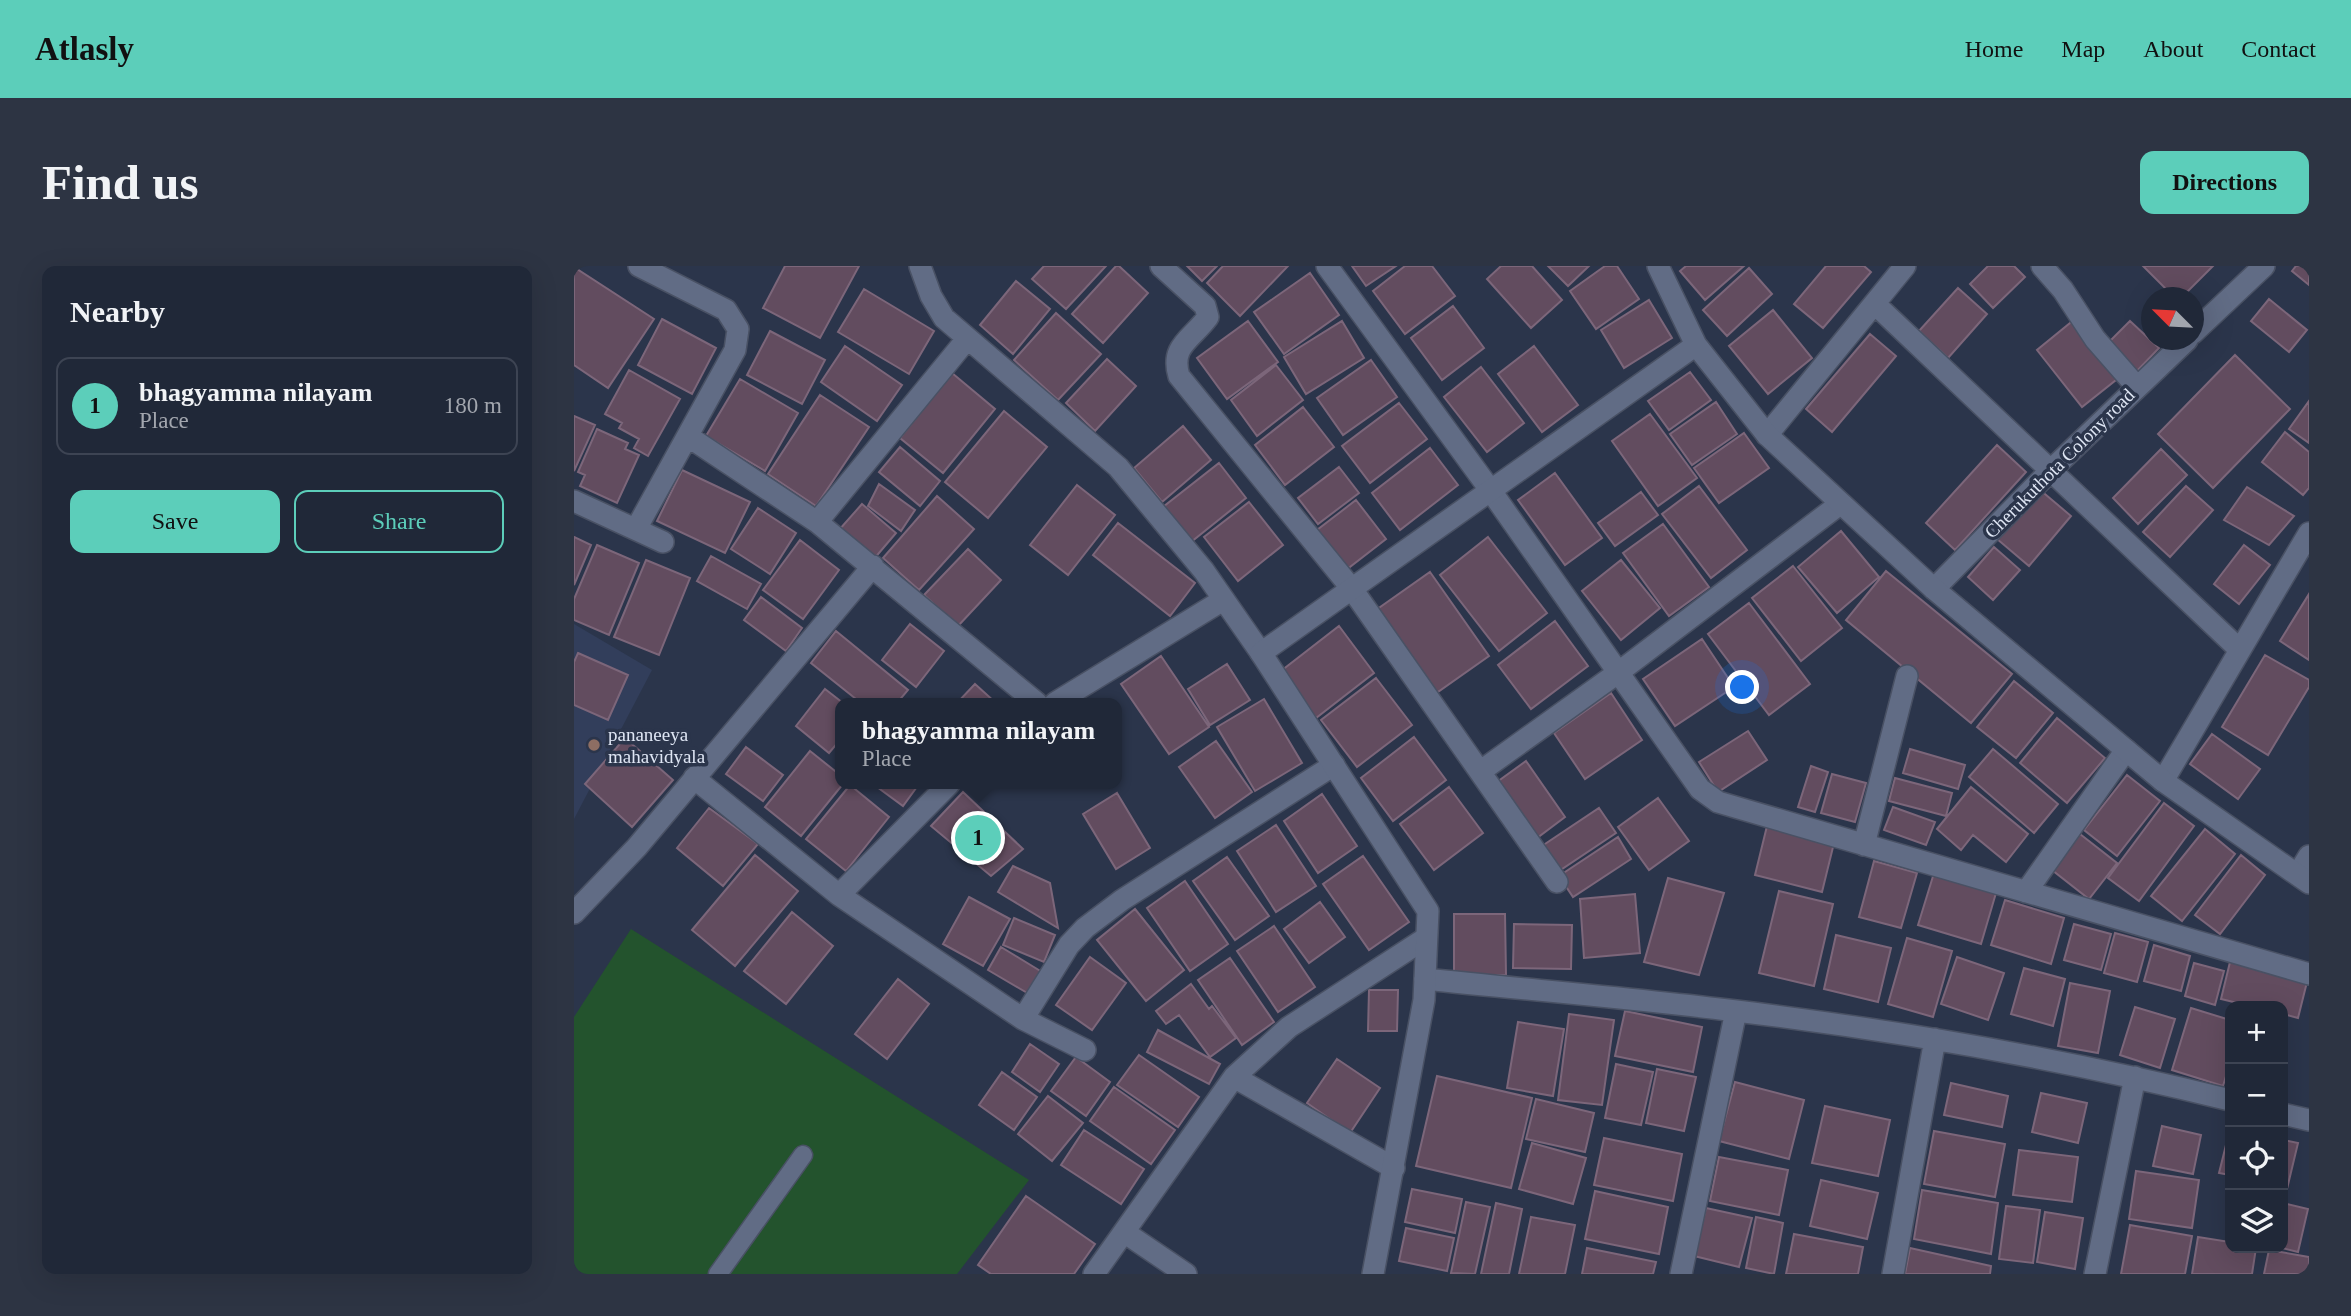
<!DOCTYPE html>
<meta charset="utf-8">
<style>
:root{--surface:#202838;--page:#2d3443;--text:#f1f3f6;--muted:#a2a6ae;--line:#3d4453;--accent:#5cceba}
body{margin:0;font-family:"Times New Roman",serif;background:var(--page);color:var(--text)}
.controls{position:absolute;right:21px;bottom:21px;display:grid;overflow:hidden;border-radius:14px;box-shadow:0 7px 28px #0002}
.controls button{width:63px;height:63px;display:grid;place-items:center;padding:0;border:0;border-bottom:2px solid var(--line);background:var(--surface);color:var(--text);font:35px sans-serif}
.compass{position:absolute;left:1567px;top:21px;width:63px;height:63px;border-radius:50%;background:var(--surface);box-shadow:0 7px 28px #0002;rotate:294deg}
.you{position:absolute;left:1169px;top:422px;width:24px;height:24px;margin:-18px;border:5px solid #fff;border-radius:50%;background:#1a73e8;box-shadow:0 0 0 10px #1a73e833}
.badge{display:grid;place-items:center;width:46px;height:46px;border-radius:50%;background:var(--accent);color:#111;font-size:23px;font-weight:700}
.pin{position:absolute;translate:-50% -50%;border:4px solid #fff;box-shadow:0 2px 7px #0006}
.popup{position:absolute;left:261px;top:432px;width:287px;height:91px;box-sizing:border-box;display:grid;place-content:center;border-radius:14px;background:var(--surface);filter:drop-shadow(0 2px 5px #0005);font-size:23px;white-space:nowrap;color:var(--muted)}
.popup b{font-size:26px;color:var(--text)}
.popup::after{content:'';position:absolute;left:50%;top:100%;margin-left:-14px;border:14px solid transparent;border-top-color:var(--surface)}
.list{margin:0;padding:0;list-style:none}
h2{display:flex;justify-content:space-between;align-items:center;height:91px;margin:0;padding:0 28px;font-size:30px}
h2 small{font-size:23px;font-weight:400;color:var(--muted)}
.list li{display:grid;grid-template-columns:46px 1fr auto;gap:21px;align-items:center;box-sizing:border-box;height:98px;margin:0 14px 14px;padding:0 14px;border:2px solid var(--line);border-radius:14px}
.list b{display:block;font-size:26px;white-space:nowrap}
.list p{margin:0;font-size:23px;white-space:nowrap;color:var(--muted)}
.list em{font-size:23px;font-style:normal;color:var(--muted)}
.actions{display:flex;gap:14px;padding:21px 28px}
.actions a{flex:1;padding:16px 0;border:2px solid var(--accent);border-radius:14px;text-align:center;font-size:24px;color:var(--accent)}
.actions .main{background:var(--accent);color:#111}
.icon{flex:none;width:38px;height:38px;fill:none;stroke:currentColor;stroke-width:2;stroke-linecap:round;stroke-linejoin:round}
.map{position:relative;flex:none;width:1735px;height:1008px;overflow:hidden;border-radius:14px}
header{display:flex;align-items:center;gap:42px;box-sizing:border-box;height:98px;padding:0 35px;background:var(--accent);color:#111}
header strong{font-size:33px}
nav{display:flex;gap:38px;margin-inline-start:auto;font-size:24px}
.intro{display:flex;align-items:center;justify-content:space-between;box-sizing:border-box;height:168px;padding:0 42px}
h1{margin:0;font-size:49px}
.button{padding:18px 32px;border-radius:14px;background:var(--accent);color:#111;font-size:24px;font-weight:700}
main{display:flex;gap:42px;padding:0 42px}
aside{flex:1;background:var(--surface);border-radius:14px;box-shadow:0 7px 28px #0002}
.map>svg:first-child{display:block}
</style>
<header>
<strong>Atlasly</strong>
<nav><a>Home</a><a>Map</a><a>About</a><a>Contact</a></nav>
</header>
<div class="intro"><h1>Find us</h1><a class="button">Directions</a></div>
<main>
<aside>
<h2>Nearby<small></small></h2>
<ul class="list">
<li><span class="badge">1</span><div><b>bhagyamma nilayam</b><p>Place</p></div><em>180 m</em></li>
</ul>
<div class="actions"><a class="main">Save</a><a>Share</a></div>
</aside>
<div class="map">
<svg width="1735" height="1008" viewBox="0 0 1735 1008">
<rect width="100%" height="100%" fill="#2b354b"/>
<!-- built -->
<path fill="#323e5b" d="M0 358 78 404 0 553Z"/>
<!-- green -->
<path fill="#23532d" d="M57 663 455 914 383 1008H0V751Z"/>
<!-- building -->
<path fill="#624c5f" stroke="#7c667a" stroke-width="2" d="M211 0H285L246 72 189 42Z
M470 0H532L492 43 458 13Z
M542 0H545L574 27 529 77 498 48Z
M613 0H643L628 15Z
M649 0H714L666 50 633 17Z
M778 0H822L792 20Z
M831 0H858L881 30 831 68 799 25Z
M927 0H958L988 34 957 62 913 13Z
M974 0H1015L994 20Z
M1031 0H1043L1065 33 1022 63 996 25Z
M1112 0H1170L1131 34 1106 5Z
M1252 0H1290L1297 6 1249 62 1220 38Z
M1414 0H1440L1451 11 1419 42 1396 18Z
M1569 0H1639L1607 32H1601Z
M1722 0H1735V19L1718 5Z
M0 1 80 53 34 122 0 99Z
M1175 2 1198 28 1153 70 1129 44Z
M736 7 765 49 710 88 680 46Z
M442 15 476 43 439 88 406 59Z
M1384 22 1413 48 1374 92 1345 65Z
M290 23 360 65 335 108 264 66Z
M1695 33 1733 64 1715 86 1677 55Z
M1075 34 1098 72 1050 102 1027 64Z
M879 40 910 82 868 114 837 72Z
M1199 44 1238 92 1194 128 1155 80Z
M482 47 527 88 484 134 440 94Z
M88 53 142 82 118 128 64 99Z
M1501 53 1547 110 1508 141 1463 84Z
M674 55 704 96 653 133 623 92Z
M768 55 790 92 732 128 710 91Z
M1556 55 1585 82 1561 107 1532 79Z
M196 65 251 94 228 138 173 109Z
M1296 68 1322 90 1258 166 1232 143Z
M271 80 328 119 303 155 247 116Z
M960 80 1004 139 968 166 924 108Z
M1661 89 1716 143 1639 222 1584 168Z
M533 93 562 120 521 165 492 137Z
M797 94 823 131 769 169 743 132Z
M702 99 729 134 683 170 657 134Z
M907 101 950 157 913 186 870 131Z
M55 104 106 133 74 190 60 182 65 173 45 162 48 157 31 148Z
M1116 106 1137 134 1095 164 1074 135Z
M378 107 421 143 369 207 326 172Z
M166 113 224 147 191 205 132 170Z
M246 129 295 161 242 240 194 208Z
M1735 135V177L1715 163Z
M1142 136 1163 168 1118 199 1096 168Z
M825 137 853 173 796 217 768 180Z
M729 141 760 181 711 219 681 179Z
M430 145 473 181 414 252 371 216Z
M1076 148 1123 212 1084 240 1038 175Z
M0 150 21 159 0 205Z
M609 160 637 194 588 236 560 202Z
M23 163 54 177 51 183 65 189 43 237 6 220 11 209 4 206Z
M1711 166 1735 186V222L1729 229 1688 196Z
M1170 167 1195 202 1145 237 1120 202Z
M1423 179 1452 206 1381 284 1352 257Z
M326 181 366 215 346 240 305 206Z
M856 182 884 219 826 264 798 227Z
M1587 183 1613 209 1564 258 1539 232Z
M645 197 672 232 617 276 589 241Z
M765 201 785 227 744 258 724 232Z
M108 204 176 236 151 287 83 255Z
M981 207 1028 272 991 299 944 234Z
M305 218 341 244 327 265 294 240Z
M503 219 541 249 494 309 456 279Z
M1125 220 1173 284 1137 312 1088 248Z
M1612 220 1639 244 1596 291 1569 266Z
M1673 221 1720 250 1695 279 1650 254Z
M1465 223 1497 250 1455 300 1423 273Z
M1067 226 1084 249 1041 280 1024 257Z
M363 230 400 263 345 324 309 292Z
M782 234 812 273 772 304 743 264Z
M675 236 709 279 664 315 630 271Z
M288 238 322 267 299 294 265 264Z
M184 242 222 267 196 308 157 283Z
M544 257 621 317 596 350 519 289Z
M1089 258 1135 321 1095 350 1049 287Z
M1267 265 1305 311 1263 347 1224 301Z
M0 271 17 279 0 319Z
M914 271 973 347 925 385 866 309Z
M226 274 265 304 229 353 189 324Z
M23 279 65 297 35 369 0 354V333Z
M1670 279 1696 299 1665 338 1640 318Z
M1420 281 1446 304 1419 334 1394 311Z
M394 283 427 314 384 360 350 329Z
M137 290 187 318 173 343 123 315Z
M72 294 116 312 85 389 40 371Z
M1047 294 1086 342 1047 374 1008 325Z
M1219 300 1268 362 1227 395 1178 332Z
M1312 305 1438 408 1397 457 1272 354Z
M856 306 915 390 861 428 802 344Z
M1735 328V394L1706 375Z
M187 331 228 362 212 385 170 354Z
M1175 337 1236 418 1195 449 1134 368Z
M981 355 1014 400 957 443 924 399Z
M336 358 370 385 342 421 308 394Z
M765 360 800 407 742 452 707 405Z
M262 365 334 424 323 437H287L237 397Z
M1128 373 1160 421 1101 460 1069 413Z
M4 387 54 409 34 454 0 439V396Z
M1691 389 1735 414V421L1694 489 1648 461Z
M587 390 635 461 595 488 547 418Z
M653 398 676 434 636 459 614 423Z
M802 412 838 459 783 501 747 454Z
M1440 415 1479 447 1442 492 1403 461Z
M401 418 422 437H383Z
M251 423 269 437H266V474L255 487 222 460Z
M1037 427 1068 474 1011 513 980 467Z
M690 433 728 497 681 525 643 461Z
M1483 452 1531 492 1493 537 1446 497Z
M1174 465 1193 494 1144 526 1125 496Z
M1638 468 1686 503 1664 533 1616 498Z
M840 471 872 514 819 555 787 512Z
M51 472 99 514 58 561 11 518Z
M642 475 678 526 641 552 605 501Z
M172 481 209 509 189 535 152 508Z
M1336 483 1391 499 1384 523 1329 507Z
M1419 483 1484 538 1460 567 1395 511Z
M236 485 266 509V518H269L227 570 191 541Z
M952 495 991 551 963 572 923 516Z
M1237 500 1254 506 1241 546 1224 541Z
M1258 508 1292 517 1281 556 1247 547Z
M1553 509 1586 535 1543 590 1510 564Z
M1321 512 1378 527 1372 550 1315 535Z
M299 518H345L329 540Z
M276 519 315 551 272 605 232 573Z
M875 521 909 567 860 604 826 558Z
M1397 521 1454 568 1432 596 1399 569 1387 584 1363 563Z
M389 526 449 583 417 610 357 560Z
M543 527 576 582 542 603 509 548Z
M748 528 783 580 744 607 710 555Z
M1084 532 1115 575 1075 604 1044 561Z
M1590 537 1620 560 1565 635 1534 612Z
M1319 541 1361 556 1352 579 1310 564Z
M135 542 184 578 149 620 103 582Z
M1025 542 1042 567 985 605 968 580Z
M702 559 742 620 702 646 663 585Z
M1193 560 1260 577 1248 626 1181 609Z
M1631 563 1661 588 1608 655 1577 630Z
M1506 568 1543 597 1515 633 1478 604Z
M1044 571 1057 593 999 631 985 610Z
M181 589 224 625 161 700 118 664Z
M1667 589 1691 609 1646 668 1621 649Z
M789 590 835 656 795 684 749 618Z
M653 591 695 650 661 674 619 615Z
M1300 595 1343 607 1327 662 1285 651Z
M439 600 476 617 484 662 424 626Z
M1360 607 1422 627 1407 678 1344 659Z
M1094 612 1150 627 1125 709 1070 696Z
M611 615 654 678 616 705 573 642Z
M1205 625 1259 638 1240 720 1185 707Z
M1061 628 1066 687 1010 692 1006 633Z
M395 631 436 653 409 700 369 678Z
M1431 634 1490 652 1477 698 1417 679Z
M746 636 771 671 735 697 710 663Z
M561 643 610 704 572 735 523 674Z
M218 646 259 680 212 738 170 705Z
M880 648H931L932 709H880Z
M440 652 481 669 470 696 429 679Z
M940 658 998 659 997 703 939 702Z
M1500 658 1537 668 1527 704 1490 694Z
M700 660 741 721 704 746 663 685Z
M1541 667 1574 676 1563 716 1530 707Z
M1262 669 1317 682 1304 736 1250 723Z
M1333 672 1378 685 1359 751 1314 738Z
M1580 679 1616 690 1607 725 1570 715Z
M427 681 468 706 455 728 414 704Z
M516 691 552 717 518 764 482 739Z
M1383 691 1430 707 1414 754 1367 738Z
M656 692 700 756 668 779 624 714Z
M1656 696 1733 716 1724 752 1709 748V740H1676L1647 733Z
M1620 697 1650 705 1641 739 1611 730Z
M1450 702 1491 713 1479 760 1437 748Z
M324 713 355 738 313 793 281 768Z
M1496 717 1536 725 1524 787 1484 780Z
M617 718 635 743 638 740 662 772 636 791 605 749 592 758 582 745Z
M795 724H824L823 765H794Z
M1561 741 1601 753 1586 802 1546 789Z
M1617 742 1656 754V797L1649 820 1598 804Z
M1051 745 1128 761 1119 806 1041 790Z
M995 748 1040 754 1028 839 984 834Z
M944 756 990 763 979 830 933 822Z
M584 764 646 798 635 818 573 786Z
M456 778 485 798 466 826 438 806Z
M565 789 625 831 604 861 543 819Z
M502 791 536 816 512 850 477 825Z
M763 793 806 822 776 867 733 837Z
M1042 798 1079 806 1067 859 1031 852Z
M1083 803 1122 811 1110 865 1072 857Z
M428 806 463 831 440 864 405 839Z
M863 810 958 832 937 922 842 900Z
M1161 816 1230 834 1215 893 1145 875Z
M1377 817 1434 830 1428 861 1370 849Z
M540 821 601 864 577 898 516 855Z
M1467 827 1513 837 1504 877 1458 866Z
M474 830 509 857 478 895 444 868Z
M962 833 1020 847 1011 886 952 873Z
M1251 840 1316 854 1304 910 1238 897Z
M1588 860 1627 869 1619 908 1579 900Z
M1656 863V909L1645 907Z
M510 864 570 903 547 938 487 899Z
M1360 865 1431 878 1421 931 1350 918Z
M1030 872 1108 888 1099 935 1020 919Z
M1709 874 1724 877 1713 923 1709 922Z
M958 877 1012 892 999 938 945 923Z
M1445 884 1504 891 1498 936 1439 929Z
M1145 891 1214 904 1205 949 1136 935Z
M1562 905 1625 914 1618 962 1555 953Z
M1247 914 1304 927 1293 973 1236 960Z
M838 923 888 933 881 967 831 956Z
M1348 924 1424 937 1417 988 1340 973Z
M1021 925 1094 941 1085 988 1011 973Z
M452 930 521 978 500 1008H417L404 999Z
M892 936 916 941 901 1008 877 1007Z
M922 937 948 943 935 1008H907Z
M1709 937 1734 943 1724 986 1708 982Z
M1432 940 1466 944 1459 997 1425 993Z
M1132 942 1178 952 1165 1001 1120 990Z
M1471 946 1509 952 1501 1003 1463 996Z
M957 951 1001 959 991 1008H945Z
M1182 951 1209 957 1200 1008 1172 1002Z
M1556 959 1618 970 1611 1008H1547Z
M832 962 880 972 873 1005 825 995Z
M1220 968 1289 981 1284 1008H1212Z
M1624 971 1656 976V982H1682L1678 1008H1618Z
M1013 982 1082 996 1079 1008H1008Z
M1336 982 1417 1000 1416 1008H1331Z
M1695 984 1735 991V1008H1690Z"/>
<g fill="none" stroke-linecap="round" stroke-linejoin="round">
<defs>
<path id="lane" d="M144 1008 229 889"/>
<path id="street" d="M346 0 357 30 370 52 544 201 630 305 687 387
M587 0 631 40 634 51C617 74 596 80 605 110L778 323 983 616
M753 0 917 225 1126 523 1144 536 1161 541 1735 708
M1468 0 1489 24 1521 73 1563 121
M1301 38 1666 384
M1619 67 1690 0
M1193 169 1331 0
M115 171 243 256 463 437
M0 235 89 276
M243 256 393 73
M62 263 161 84 164 63 152 44 65 0
M1360 323 1476 205 1613 74
M481 437 649 334
M907 505 1045 406 1266 238
M120 512 265 629 449 753 511 784
M1589 515 1735 267
M1290 579 1333 410
M1724 608 1735 590
M1452 626 1552 484
M265 629 375 518
M0 647 63 581 299 300
M851 713C955 724 1059 732 1162 745 1328 765 1494 794 1656 834
M449 753 495 679 511 662 548 634 760 499
M660 811 820 902
M1709 848 1735 854
M550 966 612 1008
M520 1008 660 811 715 761 852 672
M1107 1008 1162 745
M1319 1008 1361 773
M1521 1008 1561 811"/>
<path id="secondary" d="M1084 0 1122 79 1193 169 1360 323 1589 515 1735 617
M799 1008 850 734 854 645 687 387 1122 79"/>
</defs>
<!-- lane casing -->
<use href="#lane" stroke="#495164" stroke-width="21"/>
<!-- street casing -->
<use href="#street" stroke="#495164" stroke-width="24"/>
<!-- secondary casing -->
<use href="#secondary" stroke="#495164" stroke-width="24"/>
<!-- lane -->
<use href="#lane" stroke="#616c85" stroke-width="18"/>
<!-- street -->
<use href="#street" stroke="#616c85" stroke-width="21"/>
<!-- secondary -->
<use href="#secondary" stroke="#616c85" stroke-width="21"/>
</g>
<!-- markers -->
<circle fill="#8d6e63" stroke="#2b354b" stroke-width="2.5" cx="20" cy="479" r="7"/>
<g text-anchor="middle" stroke-width="7" stroke-linejoin="round" paint-order="stroke">
<!-- street labels -->
<g font-size="19" fill="#dfe6f4" stroke="#2b354b">
<text transform="translate(1485 197) rotate(-45)" y="7">Cherukuthota Colony road</text>
</g>
<!-- poi labels -->
<g font-size="19" fill="#dfe6f4" stroke="#2b354b" text-anchor="start">
<text x="34" y="475">pananeeya<tspan x="34" dy="22">mahavidyala</tspan></text>
</g>
</g>
</svg>
<div class="controls">
<button>+</button>
<button>−</button>
<button><svg class="icon" aria-label="locate" viewBox="0 0 24 24"><circle cx="12" cy="12" r="6"/><path d="M12 2v4M12 18v4M2 12h4M18 12h4"/></svg></button>
<button><svg class="icon" aria-label="layers" viewBox="0 0 24 24"><path d="M12 4l9 5-9 5-9-5zM3 14l9 5 9-5"/></svg></button>
</div>
<svg class="compass" viewBox="-18 -18 36 36"><path d="M0-13l5 13h-10z" fill="#e53935"/><path d="M0 13l5-13h-10z" fill="#a2a6ae"/></svg>
<div class="you"></div>
<div class="pin badge" style="left:404px;top:572px">1</div>
<div class="popup"><b>bhagyamma nilayam</b>Place</div>
</div>
</main>
